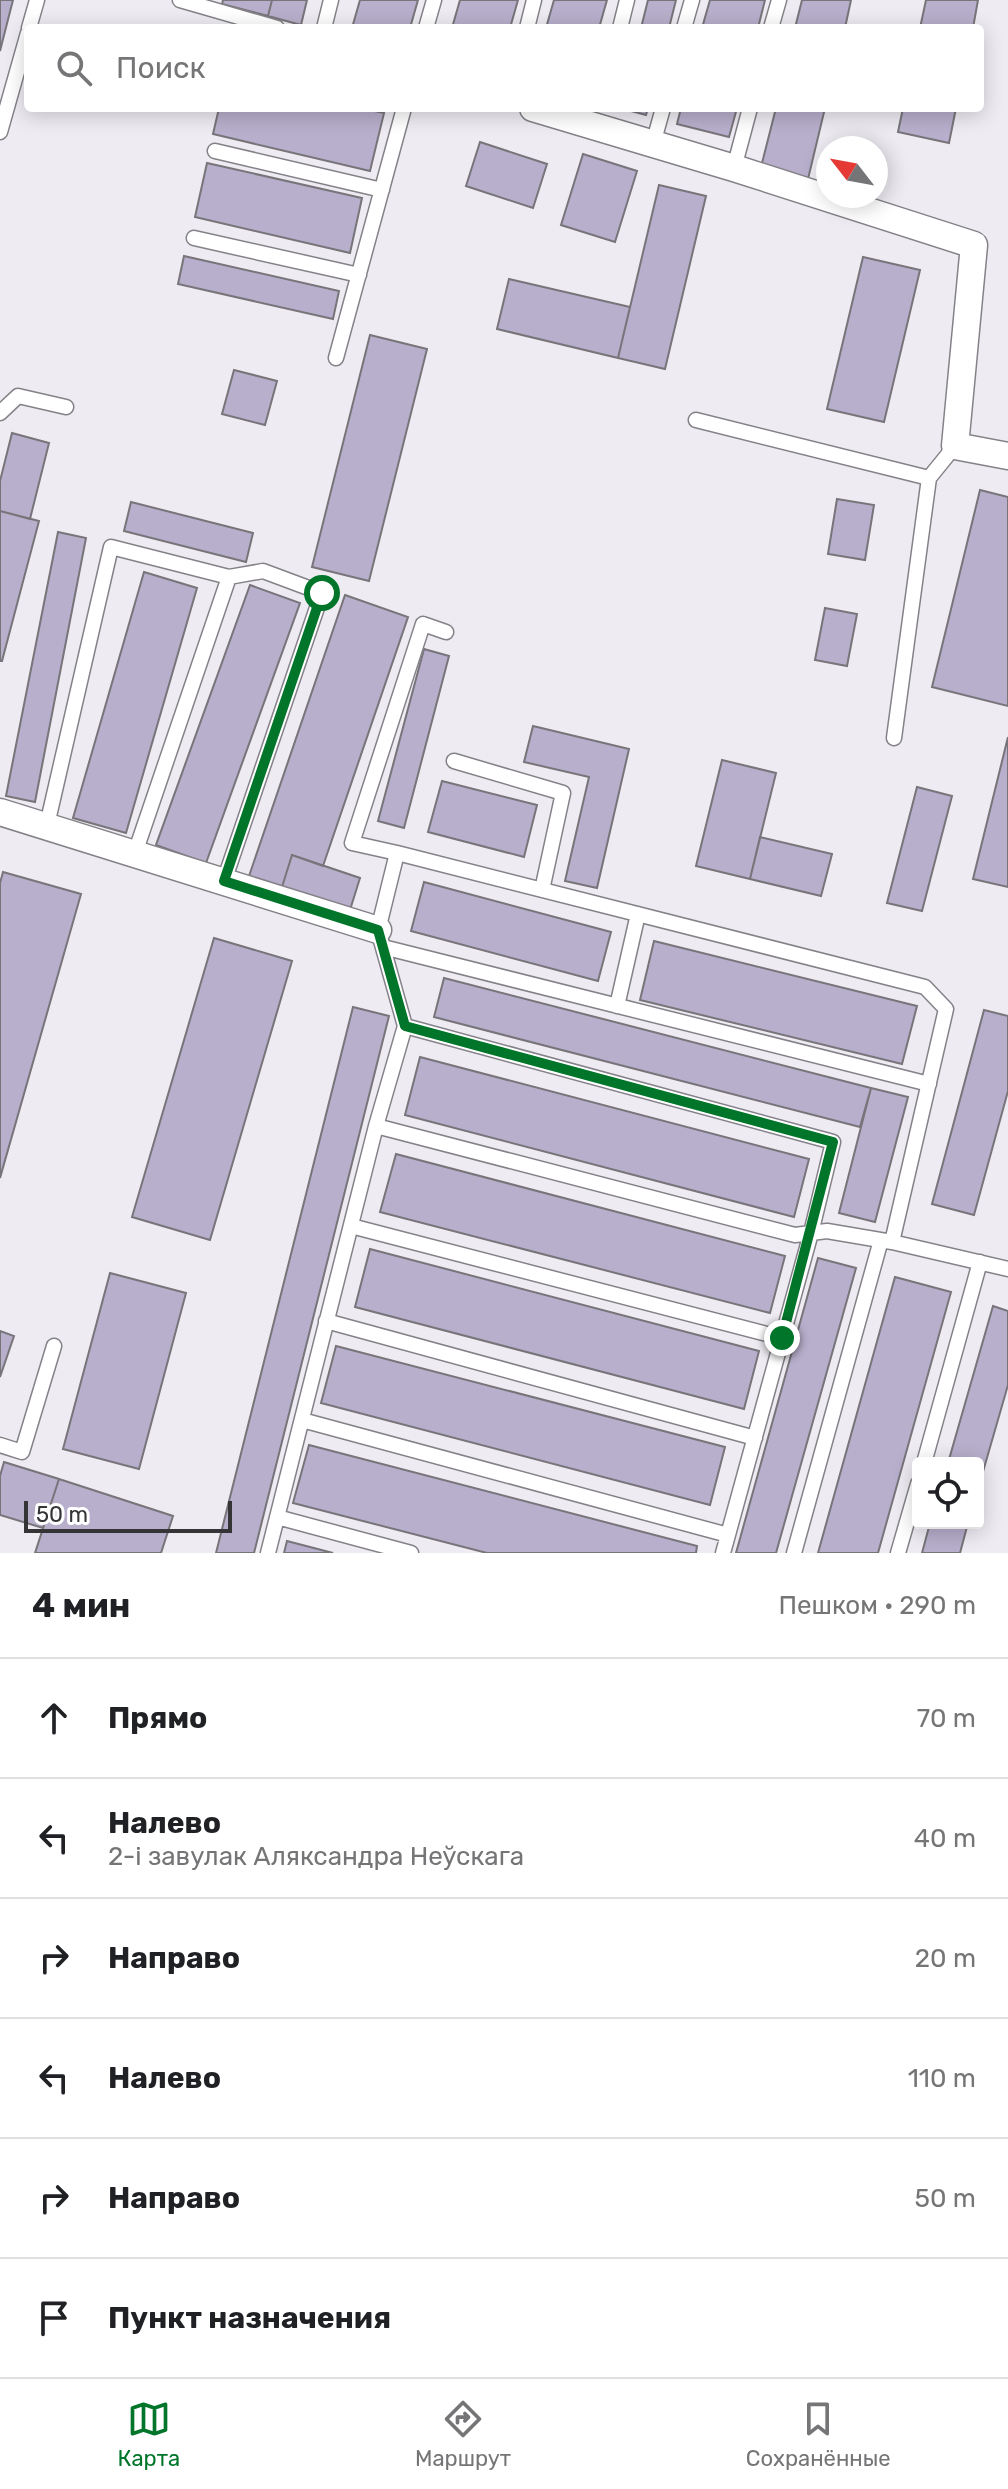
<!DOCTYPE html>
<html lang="ru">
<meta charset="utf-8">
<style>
:root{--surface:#fff;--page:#f2f2f2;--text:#202124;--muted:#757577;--line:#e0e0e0;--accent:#01752a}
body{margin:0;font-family:Rubik,sans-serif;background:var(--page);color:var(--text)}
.controls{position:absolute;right:24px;bottom:24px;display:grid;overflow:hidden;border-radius:8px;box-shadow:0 4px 20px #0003}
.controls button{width:72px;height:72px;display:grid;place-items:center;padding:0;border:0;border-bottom:2px solid var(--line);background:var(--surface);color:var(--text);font:40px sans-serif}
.compass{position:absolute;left:816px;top:136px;width:72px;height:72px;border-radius:50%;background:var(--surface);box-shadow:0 4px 20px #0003;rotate:301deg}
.scale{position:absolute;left:24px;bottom:20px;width:208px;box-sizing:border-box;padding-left:8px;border:4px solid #353437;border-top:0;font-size:22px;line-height:28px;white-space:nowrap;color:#353437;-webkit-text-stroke:6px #fff;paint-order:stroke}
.stop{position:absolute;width:24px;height:24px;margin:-18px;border:6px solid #01752a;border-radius:50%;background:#fff}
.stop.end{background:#01752a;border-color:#fff;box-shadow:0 2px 8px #0008}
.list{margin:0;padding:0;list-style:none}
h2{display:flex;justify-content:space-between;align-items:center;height:104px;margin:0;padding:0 32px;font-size:34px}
h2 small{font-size:26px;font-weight:400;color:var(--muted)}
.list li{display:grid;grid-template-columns:52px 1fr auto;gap:24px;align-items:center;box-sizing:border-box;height:120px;padding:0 32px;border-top:2px solid var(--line)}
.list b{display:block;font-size:30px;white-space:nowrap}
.list p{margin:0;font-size:26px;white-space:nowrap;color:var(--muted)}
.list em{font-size:26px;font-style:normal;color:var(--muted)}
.icon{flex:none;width:44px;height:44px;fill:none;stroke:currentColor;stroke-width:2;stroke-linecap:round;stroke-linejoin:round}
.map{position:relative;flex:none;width:1008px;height:1553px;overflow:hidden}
.search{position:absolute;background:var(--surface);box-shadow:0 4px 20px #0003;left:24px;right:24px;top:24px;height:88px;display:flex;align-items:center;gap:20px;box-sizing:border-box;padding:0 28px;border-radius:8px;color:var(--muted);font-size:30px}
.sheet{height:824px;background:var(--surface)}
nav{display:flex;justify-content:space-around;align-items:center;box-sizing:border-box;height:112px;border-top:2px solid var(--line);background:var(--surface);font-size:22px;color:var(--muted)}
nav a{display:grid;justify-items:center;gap:4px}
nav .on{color:var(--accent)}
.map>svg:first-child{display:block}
</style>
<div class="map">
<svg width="1008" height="1553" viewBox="0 0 1008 1553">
<rect width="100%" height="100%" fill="#eeecf2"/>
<!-- building -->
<path fill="#b8afcc" stroke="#77757a" stroke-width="2" d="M0 0H13L0 51Z
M223 0H272L268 16 222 4Z
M272 0H307L301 25 268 16Z
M360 0H418L410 28H352Z
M460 0H518L510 28H452Z
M554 0H607L599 28H546Z
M648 0H676L669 28H641Z
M710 0H765L758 28H702Z
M802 0H851L845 28H795Z
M926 0H978L973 28H920Z
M219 108H361L384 113 370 171 213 134Z
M620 108H648L646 115Z
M681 108H737L729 137 677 124Z
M776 108H825L808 179 761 167Z
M903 108H956L949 143 898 132Z
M480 142 547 164 533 208 466 186Z
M583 154 637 171 615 242 561 225Z
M207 163 362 198 350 253 195 217Z
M659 185 706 196 665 369 618 358Z
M184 256 339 291 333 319 178 284Z
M863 257 920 270 884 422 827 409Z
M509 279 630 307 618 358 497 329Z
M370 335 427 349 369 581 312 567Z
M234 370 277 381 265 425 222 414Z
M12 433 49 443 30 519 0 511V481Z
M980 490 1008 497V706L932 687Z
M837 499 874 505 865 560 828 554Z
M131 502 253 533 246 562 124 531Z
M0 511 39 521 2 661H0Z
M58 532 86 538 35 802 6 796Z
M144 572 197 588 126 833 73 818Z
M250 585 300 603 206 863 156 845Z
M345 595 408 617 323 866 292 855 282 887 249 876Z
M825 608 857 614 847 666 815 660Z
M424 649 449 656 404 828 378 821Z
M533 726 629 749 597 888 565 881 589 777 524 762Z
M1008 737V887L973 879Z
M722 760 776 773 750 879 696 866Z
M442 781 537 805 524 857 428 832Z
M917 787 952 796 922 911 887 903Z
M760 837 832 854 821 896 750 879Z
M292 855 360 878 350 910 282 887Z
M3 872 81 894 0 1178V883Z
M424 882 611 932 598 981 411 931Z
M214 938 292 961 210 1240 132 1217Z
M654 941 917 1006 902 1064 640 1000Z
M444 978 871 1088 860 1127 434 1017Z
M353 1007 389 1016 254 1553H216Z
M984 1010 1008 1016V1091L974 1215 932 1204Z
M420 1057 809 1159 794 1217 405 1115Z
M871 1088 908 1097 875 1222 839 1213Z
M396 1154 785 1256 770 1313 380 1212Z
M370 1249 759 1351 744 1409 355 1307Z
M818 1258 856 1268 776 1553H736Z
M110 1273 186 1293 139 1469 63 1449Z
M895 1277 951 1292 878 1553H818Z
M993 1306 1008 1311V1385L978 1489V1463H948Z
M0 1331 14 1336 0 1377Z
M336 1346 725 1447 710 1505 321 1403Z
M309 1445 697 1546 696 1553H487L293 1503Z
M4 1462 59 1479 43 1528 0 1515V1476Z
M59 1479 173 1516 161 1553H35Z
M930 1523H968L960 1553H922Z
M287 1541 333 1553H284Z"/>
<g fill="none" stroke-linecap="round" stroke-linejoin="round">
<defs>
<path id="lane" d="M180 0 277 28
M29 28 37 0
M324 28 331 0
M426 28 434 0
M527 28 534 0
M620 28 627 0
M684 28 692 0
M771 28 779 0
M0 132 28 33
M653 144 663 108
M215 151 382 190
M734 168 750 108
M194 238 359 275
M336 358 404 108
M0 413 18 396 66 407
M696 420 929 478
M894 738 929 478 955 446
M454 761 563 793 542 890
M47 825 111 547 229 577 263 571 322 593 224 881
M135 853 229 577
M397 853 925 987 946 1009 892 1242
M383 947 929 1084
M617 1006 638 914
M405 1026 833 1142 811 1233 723 1553
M376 1126 795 1235 827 1231 892 1242 1008 1269
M351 1226 782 1338
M326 1321 755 1438
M302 1420 728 1535
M0 1445 22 1452 54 1346
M924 1463 980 1262
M277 1517 411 1553
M268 1553 376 1126 405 1026 378 930 397 853 352 843 423 624 446 632
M794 1553 881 1240
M898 1553 918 1484"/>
<path id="street" d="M533 108 734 168 974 245 955 446 1008 456
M0 812 378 930"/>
</defs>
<!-- lane casing -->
<use href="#lane" stroke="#848288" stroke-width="17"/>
<!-- street casing -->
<use href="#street" stroke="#848288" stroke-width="29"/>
<!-- lane -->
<use href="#lane" stroke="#fff" stroke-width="14"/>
<!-- street -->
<use href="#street" stroke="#fff" stroke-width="26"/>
</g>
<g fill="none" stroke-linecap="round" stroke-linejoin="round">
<!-- route -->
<path stroke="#01752a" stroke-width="10" d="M322 593 224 881 378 930 405 1026 833 1142 782 1338"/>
</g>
</svg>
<div class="controls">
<button><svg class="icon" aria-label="locate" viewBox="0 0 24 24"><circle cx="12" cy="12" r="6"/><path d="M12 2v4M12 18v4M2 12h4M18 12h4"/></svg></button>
</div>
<svg class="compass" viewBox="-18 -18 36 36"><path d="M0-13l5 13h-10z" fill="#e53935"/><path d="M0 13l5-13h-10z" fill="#757577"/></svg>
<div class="scale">50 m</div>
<div class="stop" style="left:322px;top:593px"></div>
<div class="stop end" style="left:782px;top:1338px"></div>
<div class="search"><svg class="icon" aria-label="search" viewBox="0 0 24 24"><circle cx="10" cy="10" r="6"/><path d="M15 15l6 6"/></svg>Поиск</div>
</div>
<section class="sheet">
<h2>4 мин<small>Пешком · 290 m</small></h2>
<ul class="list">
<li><svg class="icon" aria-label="ahead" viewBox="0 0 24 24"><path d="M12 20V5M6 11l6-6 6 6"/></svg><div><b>Прямо</b></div><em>70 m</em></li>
<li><svg class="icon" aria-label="left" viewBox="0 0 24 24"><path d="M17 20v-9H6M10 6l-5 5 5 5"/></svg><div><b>Налево</b><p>2-і завулак Аляксандра Неўскага</p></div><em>40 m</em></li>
<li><svg class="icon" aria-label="right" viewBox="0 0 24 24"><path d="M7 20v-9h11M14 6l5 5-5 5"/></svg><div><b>Направо</b></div><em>20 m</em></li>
<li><svg class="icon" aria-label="left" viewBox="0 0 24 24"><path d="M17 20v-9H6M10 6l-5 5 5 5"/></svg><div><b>Налево</b></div><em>110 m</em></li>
<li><svg class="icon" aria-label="right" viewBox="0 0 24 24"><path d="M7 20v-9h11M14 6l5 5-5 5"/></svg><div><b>Направо</b></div><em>50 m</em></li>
<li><svg class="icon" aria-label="arrive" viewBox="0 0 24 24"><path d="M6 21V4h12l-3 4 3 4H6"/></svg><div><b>Пункт назначения</b></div></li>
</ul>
</section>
<nav>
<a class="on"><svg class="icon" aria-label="map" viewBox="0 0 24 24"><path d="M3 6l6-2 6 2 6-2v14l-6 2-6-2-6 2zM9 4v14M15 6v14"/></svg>Карта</a>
<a><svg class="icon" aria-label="directions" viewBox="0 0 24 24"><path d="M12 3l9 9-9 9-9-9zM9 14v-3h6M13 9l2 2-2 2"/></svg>Маршрут</a>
<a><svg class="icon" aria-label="saved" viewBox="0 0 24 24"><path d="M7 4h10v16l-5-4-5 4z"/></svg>Сохранённые</a>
</nav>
